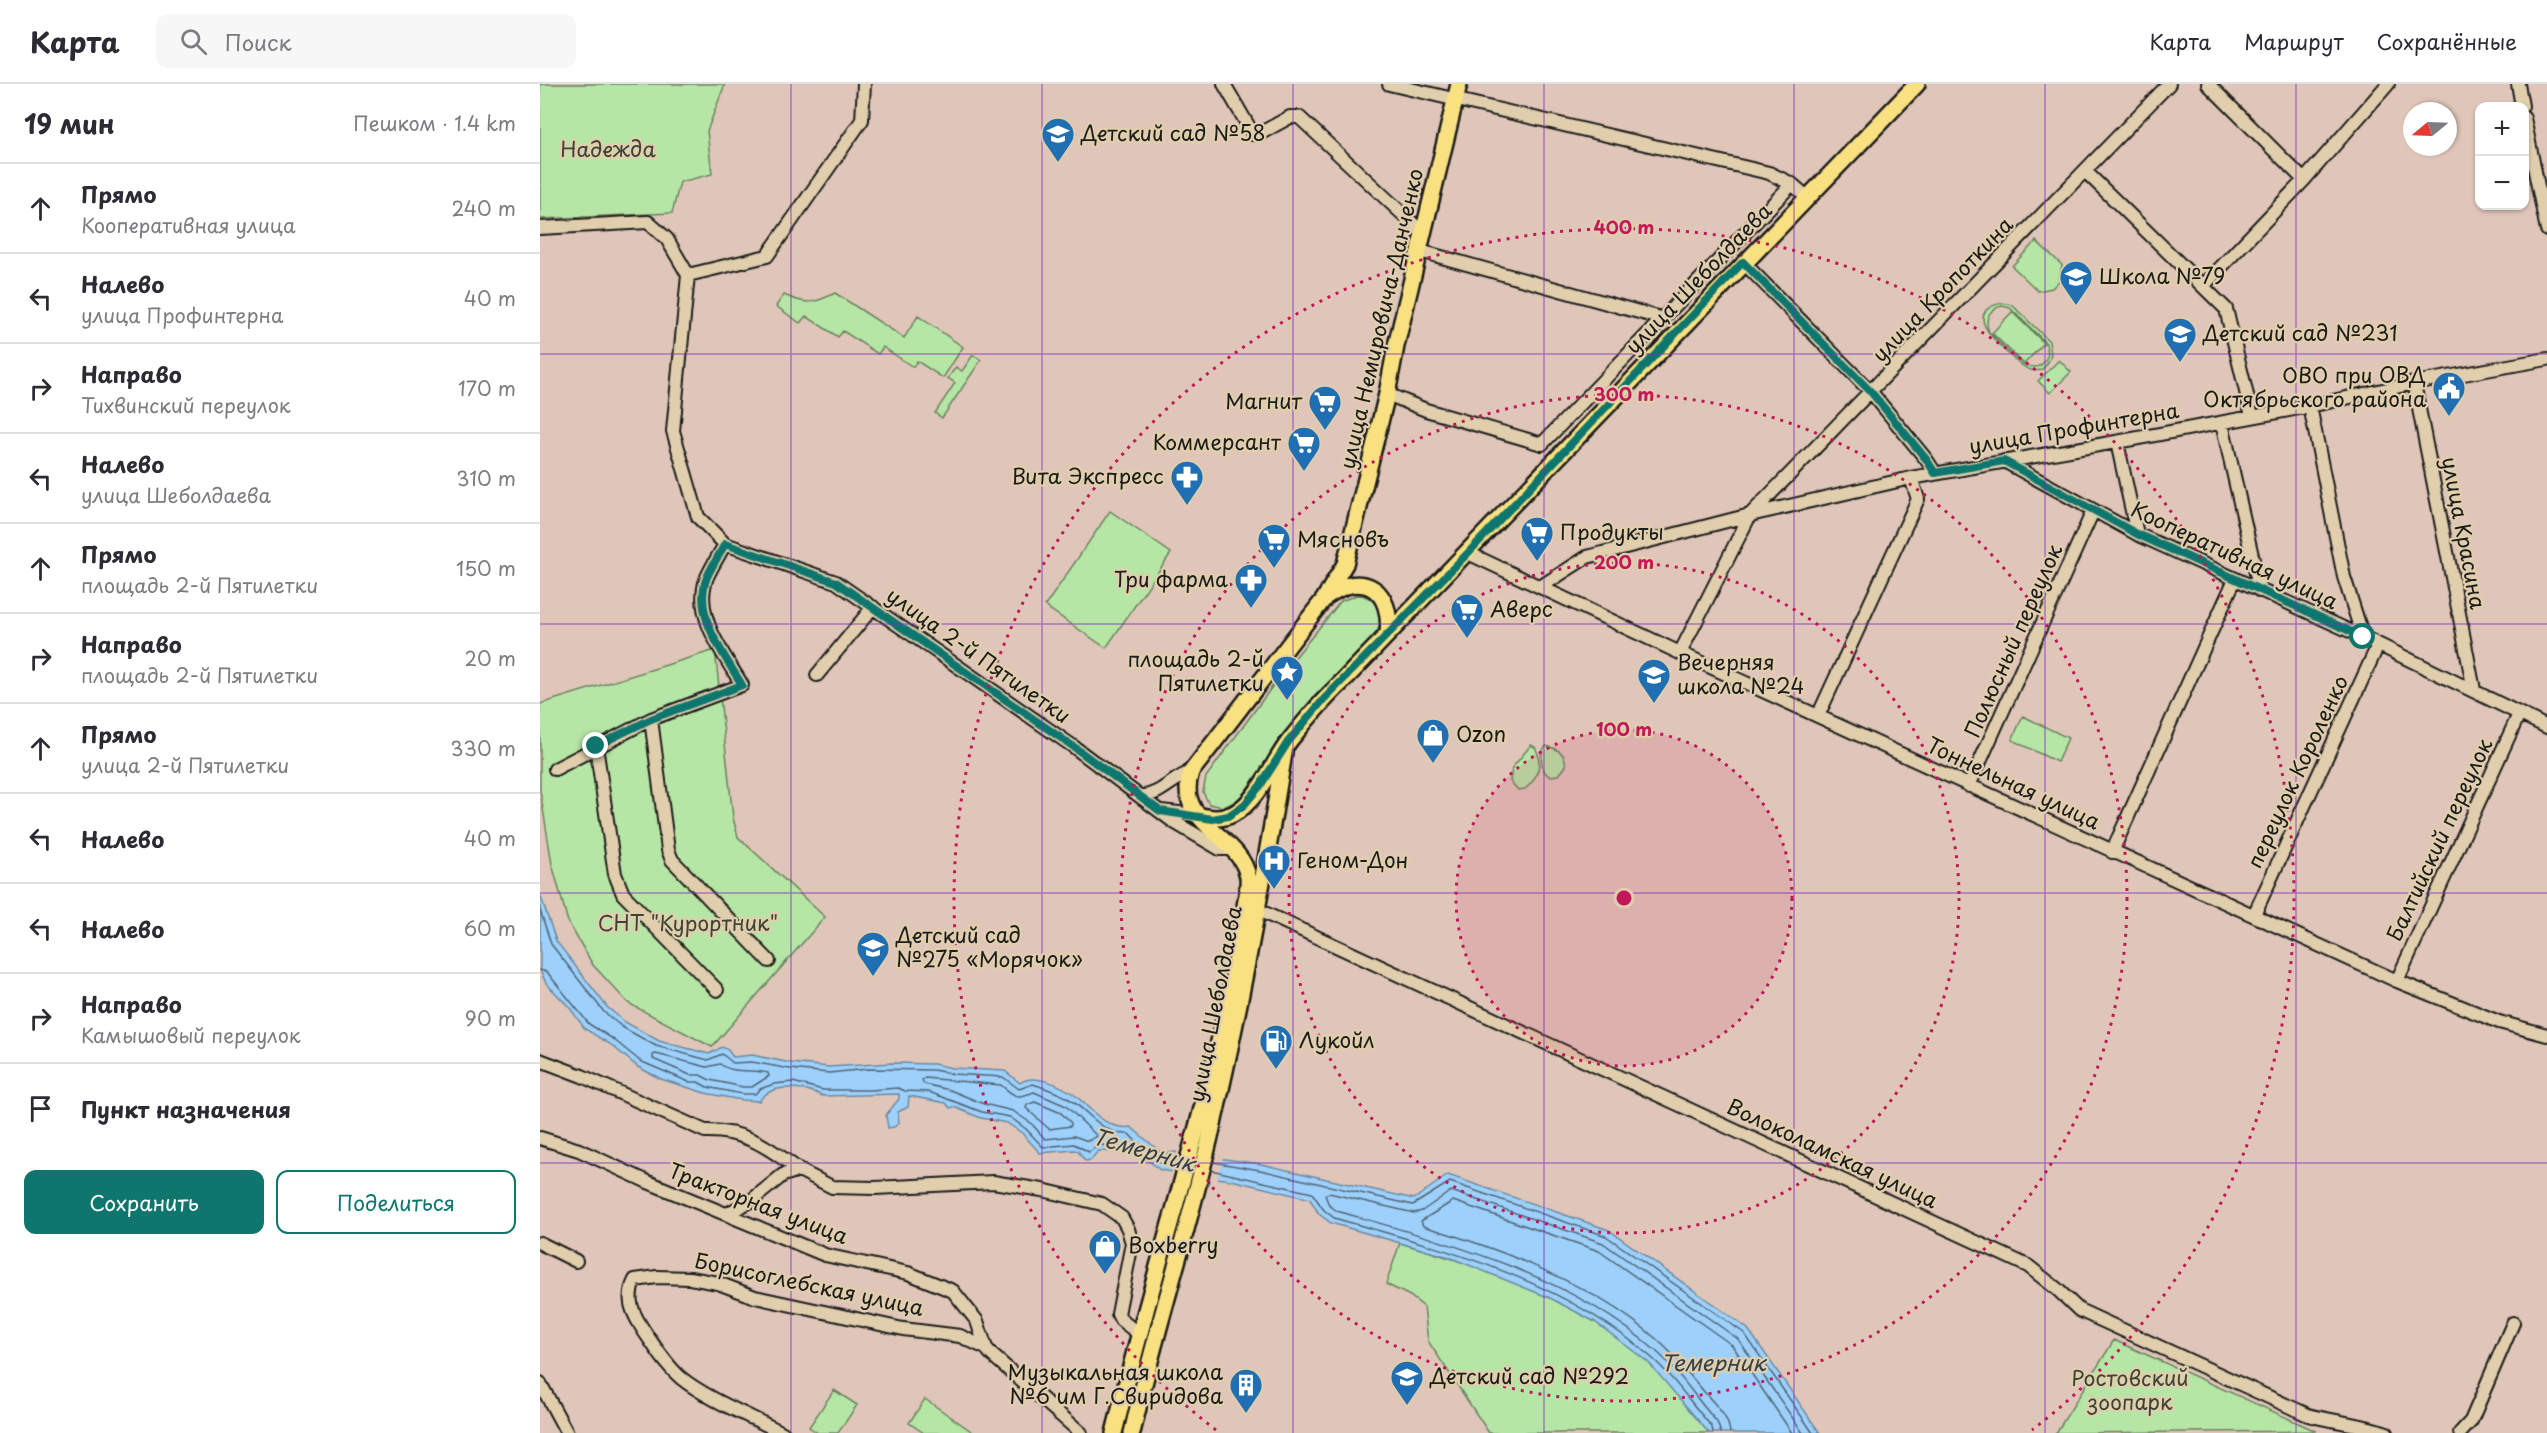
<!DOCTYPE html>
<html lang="ru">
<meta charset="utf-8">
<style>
:root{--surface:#fff;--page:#f7f7f7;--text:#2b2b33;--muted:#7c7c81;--line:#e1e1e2;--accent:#0f766e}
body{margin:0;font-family:"Playpen Sans",sans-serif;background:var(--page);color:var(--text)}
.controls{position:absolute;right:18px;top:18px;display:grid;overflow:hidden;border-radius:12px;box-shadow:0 2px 4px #0004}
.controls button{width:54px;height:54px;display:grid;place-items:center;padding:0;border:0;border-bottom:2px solid var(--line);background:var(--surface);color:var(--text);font:30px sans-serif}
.compass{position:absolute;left:1863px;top:18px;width:54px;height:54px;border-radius:50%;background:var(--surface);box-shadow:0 2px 4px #0004;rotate:251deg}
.stop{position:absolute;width:18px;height:18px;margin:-14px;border:4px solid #0f766e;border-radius:50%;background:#fff}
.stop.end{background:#0f766e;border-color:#fff;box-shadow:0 2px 6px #0008}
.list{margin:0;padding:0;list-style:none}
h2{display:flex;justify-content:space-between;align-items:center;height:78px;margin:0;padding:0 24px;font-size:26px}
h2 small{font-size:20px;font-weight:400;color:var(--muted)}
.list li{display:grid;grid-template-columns:39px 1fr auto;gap:18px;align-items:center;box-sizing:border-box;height:90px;padding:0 24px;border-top:2px solid var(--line)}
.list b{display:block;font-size:22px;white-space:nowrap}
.list p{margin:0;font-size:20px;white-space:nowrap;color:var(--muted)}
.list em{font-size:20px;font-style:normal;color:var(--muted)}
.actions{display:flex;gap:12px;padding:18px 24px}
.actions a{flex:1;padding:14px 0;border:2px solid var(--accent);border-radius:12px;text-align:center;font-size:21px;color:var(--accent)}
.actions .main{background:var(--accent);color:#fff}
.icon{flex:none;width:33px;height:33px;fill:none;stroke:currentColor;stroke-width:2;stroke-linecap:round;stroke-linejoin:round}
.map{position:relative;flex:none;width:2007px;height:1349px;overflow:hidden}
header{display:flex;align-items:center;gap:36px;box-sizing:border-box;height:84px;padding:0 30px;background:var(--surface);border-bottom:2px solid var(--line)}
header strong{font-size:28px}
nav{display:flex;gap:33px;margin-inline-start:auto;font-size:21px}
.search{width:420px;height:54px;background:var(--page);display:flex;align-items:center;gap:15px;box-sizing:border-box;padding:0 21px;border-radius:12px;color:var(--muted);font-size:22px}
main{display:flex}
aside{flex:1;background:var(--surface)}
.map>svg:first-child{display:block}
</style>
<header>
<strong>Карта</strong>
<div class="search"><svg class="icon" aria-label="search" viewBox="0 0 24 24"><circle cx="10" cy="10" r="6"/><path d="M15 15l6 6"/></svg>Поиск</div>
<nav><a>Карта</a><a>Маршрут</a><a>Сохранённые</a></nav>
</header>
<main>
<aside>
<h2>19 мин<small>Пешком · 1.4 km</small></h2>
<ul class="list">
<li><svg class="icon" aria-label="ahead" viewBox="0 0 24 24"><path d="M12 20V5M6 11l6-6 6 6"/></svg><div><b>Прямо</b><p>Кооперативная улица</p></div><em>240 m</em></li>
<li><svg class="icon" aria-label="left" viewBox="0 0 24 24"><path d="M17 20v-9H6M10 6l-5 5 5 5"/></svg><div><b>Налево</b><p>улица Профинтерна</p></div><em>40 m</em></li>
<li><svg class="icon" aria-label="right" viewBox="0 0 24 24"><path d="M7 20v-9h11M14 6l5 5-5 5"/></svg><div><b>Направо</b><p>Тихвинский переулок</p></div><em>170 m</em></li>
<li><svg class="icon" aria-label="left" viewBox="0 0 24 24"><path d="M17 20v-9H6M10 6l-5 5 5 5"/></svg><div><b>Налево</b><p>улица Шеболдаева</p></div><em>310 m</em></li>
<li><svg class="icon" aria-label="ahead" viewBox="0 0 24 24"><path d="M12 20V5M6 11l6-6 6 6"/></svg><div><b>Прямо</b><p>площадь 2-й Пятилетки</p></div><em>150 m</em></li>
<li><svg class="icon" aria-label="right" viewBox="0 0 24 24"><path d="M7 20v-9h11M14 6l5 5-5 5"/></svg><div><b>Направо</b><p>площадь 2-й Пятилетки</p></div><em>20 m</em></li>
<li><svg class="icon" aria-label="ahead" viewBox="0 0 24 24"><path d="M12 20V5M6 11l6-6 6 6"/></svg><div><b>Прямо</b><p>улица 2-й Пятилетки</p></div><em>330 m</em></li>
<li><svg class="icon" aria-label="left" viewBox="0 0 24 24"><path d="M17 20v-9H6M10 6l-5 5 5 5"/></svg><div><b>Налево</b></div><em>40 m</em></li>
<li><svg class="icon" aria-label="left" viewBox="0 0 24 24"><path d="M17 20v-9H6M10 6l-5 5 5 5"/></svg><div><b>Налево</b></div><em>60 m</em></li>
<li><svg class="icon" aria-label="right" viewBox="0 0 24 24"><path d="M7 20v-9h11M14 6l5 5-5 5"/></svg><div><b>Направо</b><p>Камышовый переулок</p></div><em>90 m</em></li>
<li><svg class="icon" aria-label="arrive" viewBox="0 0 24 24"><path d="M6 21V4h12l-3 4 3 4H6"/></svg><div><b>Пункт назначения</b></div></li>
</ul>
<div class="actions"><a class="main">Сохранить</a><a>Поделиться</a></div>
</aside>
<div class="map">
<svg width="2007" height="1349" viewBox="0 0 2007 1349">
<rect width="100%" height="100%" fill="#e0c6b9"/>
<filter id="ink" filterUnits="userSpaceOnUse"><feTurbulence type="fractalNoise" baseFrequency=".0167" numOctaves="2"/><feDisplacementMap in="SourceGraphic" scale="12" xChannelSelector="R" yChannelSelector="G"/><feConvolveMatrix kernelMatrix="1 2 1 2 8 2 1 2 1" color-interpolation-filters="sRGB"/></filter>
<g filter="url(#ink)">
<!-- green -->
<path fill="#b6e6a5" stroke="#698160" stroke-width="1.5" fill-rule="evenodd" d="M0 0H185L167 47 172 90 140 98 132 129 0 135Z
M1496 157 1522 181 1519 197 1512 204 1498 207 1472 182Z
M295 209 364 254 378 232 423 263 403 294 377 277 373 283 343 263 338 270 303 247 298 253 266 232 260 239 236 222 244 211C266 221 274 220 295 209Z
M1462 219 1472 221 1509 257 1511 271C1501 302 1479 280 1465 267 1451 253 1425 227 1462 219ZM1462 222 1470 224 1506 259 1508 270C1496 305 1462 260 1449 248 1444 235 1449 225 1462 222Z
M1472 228 1504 259 1484 280 1452 249Z
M433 271 441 276 402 334 395 329 415 299 408 294 416 283 422 287Z
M1519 276 1531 288 1510 309 1498 297Z
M570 427 631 469 566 564 505 522Z
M817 511C833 511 845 527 839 543 831 563 786 598 770 617 744 647 723 683 700 715L684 723 669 720 663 708 666 693 740 592 801 517Z
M175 566 193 734 198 753 285 833 172 963 88 919 53 881 28 838 12 780 0 706V620Z
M1483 632 1528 654 1517 678 1472 656Z
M991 661 995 663C1003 678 998 695 985 705L978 706 970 697 972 684Z
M1006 662C1018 665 1025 668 1026 682L1019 691 1009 692C1000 686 999 669 1006 662Z
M860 1159C942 1182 1048 1220 1110 1279 1131 1300 1150 1326 1169 1349H949L888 1257 884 1223 870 1212 846 1200Z
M1574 1256 1776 1347 1516 1349Z
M294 1306 317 1321 298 1349H278L269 1343Z
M385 1315 434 1349H384L369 1339Z"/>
<!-- water -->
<path fill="#9dd1fb" stroke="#6989a2" stroke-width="1.5" d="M0 810 16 857 67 923 85 938 119 957 169 970 182 963 188 966 193 973 212 971 251 979 289 983 352 979 394 980 412 984 465 987 480 999C494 988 523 1002 536 1012 552 1026 567 1047 591 1043L624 1071 634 1068 721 1080 874 1115 908 1091 1069 1146 1208 1245 1280 1349H1169L1109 1279 1055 1238 1010 1214 909 1173 791 1139 779 1130 770 1115 691 1096 620 1086 609 1077 585 1068 558 1067 551 1076 545 1077 538 1067 534 1066 500 1069 482 1049 467 1039 441 1034 414 1023 410 1024 406 1019 369 1012 368 1023 358 1028 359 1039 354 1043 348 1044 346 1031 359 1015V1010L283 1012C265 1003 232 998 219 1017L201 1016 165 1009 121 995 98 983 70 960 45 945 30 924 6 899 0 886Z"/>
<!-- pier -->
<path fill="#e0c6b9" d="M638 1065 684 1070 677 1096 631 1089Z"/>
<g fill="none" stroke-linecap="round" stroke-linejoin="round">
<!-- shore -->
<path stroke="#506475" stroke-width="1.5" d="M0 826 11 860 64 928 82 943 116 962 168 976 182 970 193 979 212 978 250 985 289 989 328 985 394 986 412 990 463 993 479 1005 493 1000C505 1004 518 1008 529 1015 550 1028 562 1051 589 1050L603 1065 600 1067 586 1062 559 1061 549 1068 534 1060 503 1063 486 1045 470 1033 442 1028 389 1008 365 1007 358 1004 330 1006H283L253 998 234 1000 220 1005 215 1010H202L167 1003 158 998H149L100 977 73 955 49 940 7 888 0 886
M116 970 167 983 180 980C193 990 211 985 228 989L229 992 212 1003H203L170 996 160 991H150L113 975V971Z
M385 994 461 1001C475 1013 476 1015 494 1008L526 1022 557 1052 548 1057 534 1052 505 1055 491 1039 473 1027 444 1020 410 1006 384 1000 382 996Z
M495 1018 521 1029 531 1039V1042L509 1045 486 1024 487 1021Z
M673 1078 720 1086 873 1121 910 1098 1066 1152 1204 1249 1273 1349
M671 1086 772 1109 784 1126 794 1134C905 1165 1023 1196 1112 1274 1134 1293 1152 1321 1172 1343L1173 1349
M1181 1349 1177 1338C1157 1316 1140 1288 1117 1268 1029 1190 908 1159 797 1127L789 1121 785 1111 789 1109 874 1129 882 1127 911 1107 1063 1159 1198 1255 1263 1349
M1190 1349C1189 1331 1171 1317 1161 1304 1149 1291 1138 1275 1125 1263 1065 1205 962 1165 883 1142L881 1137 913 1117 1059 1167 1192 1261 1252 1349"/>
<defs>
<path id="minor" d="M324 0 322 36 227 172 148 191 133 347 158 433 185 460 296 498 534 663 634 738 680 765H691
M684 0 713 50H719L750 33H759L884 150
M849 0 1229 89 1252 100 1267 113
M1668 0 1764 96
M1978 0 1982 22
M1984 34 2007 146
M1545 87 1686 225 1712 332
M0 144 108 138 127 155 148 191
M880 167 1124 235
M1203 178 1331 308 1386 375 1395 389
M1663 202 1764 96 1848 0
M1874 299 1934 606
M847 310 886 326 1002 360 1252 100
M1770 322 1804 493 1823 553
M1682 339 1720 507
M1577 358 1597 450
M1464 377 1597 450 1823 553 2007 643
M928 469 1140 569 1857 897 1959 938 2007 951
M1000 503 1047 473 1210 431 1371 394 1593 355 1770 322 1874 299 2007 275
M1140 569 1210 431 1629 0
M277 591 333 523
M1278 632 1378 415 1371 394
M111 635 128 766 132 776 229 877
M56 662 75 790 83 810 177 906
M15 685 111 635 202 601C184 570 152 531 167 493 172 482 179 471 185 460
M1429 702 1553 427
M601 713C624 709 631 695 651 688
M621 727 657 731
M1572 768 1695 495
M716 825 1488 1182 1517 1205 1539 1226 1768 1331C1795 1338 1821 1340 1847 1349
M1714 831 1838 561
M1857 897 1979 630
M0 976 42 992 165 1047C205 1046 228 1063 259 1086
M0 1054 39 1066 108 1098 285 1171 368 1189 413 1207 437 1237 446 1264 452 1271 541 1349
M187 1130 212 1116 243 1091 259 1086 292 1103 335 1104 453 1098 502 1106 562 1120 582 1134 588 1145 592 1159 578 1230 581 1236 599 1250
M0 1159 36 1177
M0 1299 27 1349
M243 1349C212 1333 167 1315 141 1294 126 1281 115 1263 104 1247 93 1230 85 1215 95 1196L117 1193 150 1194 178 1199 215 1213 363 1245 420 1252 446 1264
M1920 1349 1931 1337 1973 1239"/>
<path id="major" d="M787 512C824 485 853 507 848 550
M657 731C670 734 681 736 693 730 719 716 732 679 750 656 766 636 783 616 802 598 995 400 1184 198 1377 0
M574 1349C591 1281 609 1214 628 1147 659 1037 691 929 706 816 707 809 709 800 708 793 701 751 633 740 651 688L784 515 805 480 847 310 856 262 919 0
M592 1349C616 1244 650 1141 674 1036 702 915 724 792 744 669"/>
</defs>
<!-- minor casing -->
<use href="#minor" stroke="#1c1c1c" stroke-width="16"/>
<!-- major casing -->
<use href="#major" stroke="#1c1c1c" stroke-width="20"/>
<!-- minor -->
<use href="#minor" stroke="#e0ceac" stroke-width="12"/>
<!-- major -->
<use href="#major" stroke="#f9e181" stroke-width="15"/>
</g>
</g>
<g fill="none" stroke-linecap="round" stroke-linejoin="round" filter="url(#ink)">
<!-- route -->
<path stroke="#0f766e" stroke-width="8" d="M56 662 111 635 202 601C184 570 152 531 167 493 172 482 179 471 185 460L296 498 534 663 620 727 673 735 688 732 704 721 720 702 748 658 784 615 928 469 1203 178 1331 308 1386 375 1395 389 1464 377 1597 450 1823 553"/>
</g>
<!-- grid -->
<path fill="none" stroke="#7b2cbf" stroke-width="1.5" stroke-opacity="0.55" d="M251 0V1349M502 0V1349M753 0V1349M1004 0V1349M1254 0V1349M1505 0V1349M1756 0V1349M0 270H2007M0 540H2007M0 809H2007M0 1079H2007"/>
<!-- distance rings -->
<circle cx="1084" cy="814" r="168" fill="#c2185b" fill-opacity=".12"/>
<g fill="none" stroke="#c2185b" stroke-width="3" stroke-dasharray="3 6">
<circle cx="1084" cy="814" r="168"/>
<circle cx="1084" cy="814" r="335"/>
<circle cx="1084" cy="814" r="503"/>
<path d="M676 1346A670 670 0 1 1 1492 1346"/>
</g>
<!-- icons -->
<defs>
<symbol id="school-pin" viewBox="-11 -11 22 30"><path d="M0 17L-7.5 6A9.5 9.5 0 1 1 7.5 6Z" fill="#1f6fb2" stroke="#e0ceac"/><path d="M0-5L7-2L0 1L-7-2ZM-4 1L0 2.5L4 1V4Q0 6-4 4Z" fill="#fff"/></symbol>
<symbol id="civic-pin" viewBox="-11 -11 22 30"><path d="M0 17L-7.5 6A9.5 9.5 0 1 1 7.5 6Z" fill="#1f6fb2" stroke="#e0ceac"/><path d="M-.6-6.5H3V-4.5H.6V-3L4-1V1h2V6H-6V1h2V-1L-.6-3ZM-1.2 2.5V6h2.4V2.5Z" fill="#fff"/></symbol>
<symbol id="supermarket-pin" viewBox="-11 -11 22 30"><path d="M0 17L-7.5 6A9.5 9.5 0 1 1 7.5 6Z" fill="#1f6fb2" stroke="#e0ceac"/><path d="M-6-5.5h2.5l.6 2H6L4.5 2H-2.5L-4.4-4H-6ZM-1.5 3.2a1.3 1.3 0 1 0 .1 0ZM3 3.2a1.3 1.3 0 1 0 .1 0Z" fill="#fff"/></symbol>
<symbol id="pharmacy-pin" viewBox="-11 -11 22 30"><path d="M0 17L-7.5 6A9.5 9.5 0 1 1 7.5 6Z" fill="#1f6fb2" stroke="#e0ceac"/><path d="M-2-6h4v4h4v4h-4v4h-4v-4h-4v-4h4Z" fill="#fff"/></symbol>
<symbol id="sight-pin" viewBox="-11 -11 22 30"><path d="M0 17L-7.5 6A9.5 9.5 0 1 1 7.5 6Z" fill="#1f6fb2" stroke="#e0ceac"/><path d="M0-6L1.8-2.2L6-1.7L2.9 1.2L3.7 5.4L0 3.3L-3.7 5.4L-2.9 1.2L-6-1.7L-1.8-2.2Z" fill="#fff"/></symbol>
<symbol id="shop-pin" viewBox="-11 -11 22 30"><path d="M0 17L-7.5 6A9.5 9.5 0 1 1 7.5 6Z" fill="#1f6fb2" stroke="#e0ceac"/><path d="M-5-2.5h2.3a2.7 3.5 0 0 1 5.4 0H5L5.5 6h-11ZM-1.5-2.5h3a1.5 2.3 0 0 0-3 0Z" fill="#fff"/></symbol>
<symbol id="hospital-pin" viewBox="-11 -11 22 30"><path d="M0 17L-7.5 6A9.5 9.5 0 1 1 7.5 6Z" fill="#1f6fb2" stroke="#e0ceac"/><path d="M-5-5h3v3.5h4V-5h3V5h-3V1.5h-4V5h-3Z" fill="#fff"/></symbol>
<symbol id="fuel-pin" viewBox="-11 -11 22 30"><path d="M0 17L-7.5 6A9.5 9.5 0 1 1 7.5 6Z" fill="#1f6fb2" stroke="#e0ceac"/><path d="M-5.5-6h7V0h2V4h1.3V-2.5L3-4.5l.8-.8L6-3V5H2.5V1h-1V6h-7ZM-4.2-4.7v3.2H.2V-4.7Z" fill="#fff"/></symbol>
<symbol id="building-pin" viewBox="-11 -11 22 30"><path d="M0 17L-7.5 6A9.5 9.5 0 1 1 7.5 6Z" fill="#1f6fb2" stroke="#e0ceac"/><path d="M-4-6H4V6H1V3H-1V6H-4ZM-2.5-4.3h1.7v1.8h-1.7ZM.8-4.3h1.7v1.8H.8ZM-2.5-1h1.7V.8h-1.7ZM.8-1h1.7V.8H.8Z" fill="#fff"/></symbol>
</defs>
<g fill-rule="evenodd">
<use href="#school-pin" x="499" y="31" width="38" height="52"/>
<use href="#school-pin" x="1517" y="174" width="38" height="52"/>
<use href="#school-pin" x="1621" y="231" width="38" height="52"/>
<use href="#civic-pin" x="1890" y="285" width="38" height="52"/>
<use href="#supermarket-pin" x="766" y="299" width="38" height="52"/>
<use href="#supermarket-pin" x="745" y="340" width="38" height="52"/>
<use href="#pharmacy-pin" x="628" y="374" width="38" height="52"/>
<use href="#supermarket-pin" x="978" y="430" width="38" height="52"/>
<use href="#supermarket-pin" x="715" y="437" width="38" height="52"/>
<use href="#pharmacy-pin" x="692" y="477" width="38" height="52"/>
<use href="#supermarket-pin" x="908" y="507" width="38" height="52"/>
<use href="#sight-pin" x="728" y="569" width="38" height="52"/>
<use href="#school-pin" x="1095" y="572" width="38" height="52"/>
<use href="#shop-pin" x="874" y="632" width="38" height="52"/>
<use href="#hospital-pin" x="715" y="758" width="38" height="52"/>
<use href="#school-pin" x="314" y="845" width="38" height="52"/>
<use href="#fuel-pin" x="717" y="938" width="38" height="52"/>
<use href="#shop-pin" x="546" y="1143" width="38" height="52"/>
<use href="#school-pin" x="848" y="1274" width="38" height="52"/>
<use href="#building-pin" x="687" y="1282" width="38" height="52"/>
</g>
<g text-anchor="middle" stroke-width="4.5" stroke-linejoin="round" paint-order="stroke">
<!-- poi labels -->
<g font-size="21" fill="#1c1c1c" stroke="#e0ceac" text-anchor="start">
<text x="541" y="57">Детский сад №58</text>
<text x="1559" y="200">Школа №79</text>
<text x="1663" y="257">Детский сад №231</text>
<text x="1886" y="299" text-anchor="end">ОВО при ОВД<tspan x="1886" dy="24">Октябрьского района</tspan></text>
<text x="762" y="325" text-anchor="end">Магнит</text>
<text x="741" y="366" text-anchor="end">Коммерсант</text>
<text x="624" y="400" text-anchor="end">Вита Экспресс</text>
<text x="1020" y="456">Продукты</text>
<text x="757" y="463">Мясновъ</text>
<text x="688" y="503" text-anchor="end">Три фарма</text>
<text x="950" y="533">Аверс</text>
<text x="724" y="583" text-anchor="end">площадь 2-й<tspan x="724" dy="24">Пятилетки</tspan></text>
<text x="1137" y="586">Вечерняя<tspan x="1137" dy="24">школа №24</tspan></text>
<text x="916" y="658">Ozon</text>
<text x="757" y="784">Геном-Дон</text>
<text x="356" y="859">Детский сад<tspan x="356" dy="24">№275 «Морячок»</tspan></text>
<text x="759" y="964">Лукойл</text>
<text x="588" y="1169">Boxberry</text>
<text x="683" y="1296" text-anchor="end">Музыкальная школа<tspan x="683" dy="24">№6 им Г.Свиридова</tspan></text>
<text x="890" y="1300">Детский сад №292</text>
</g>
<!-- park labels -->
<g font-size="21" fill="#3b4437" stroke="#e0ceac">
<text x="68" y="73">Надежда</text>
<text x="148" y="847">СНТ "Курортник"</text>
<text x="1590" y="1302">Ростовский<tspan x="1590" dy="24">зоопарк</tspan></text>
</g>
<!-- street labels -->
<g font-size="21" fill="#1c1c1c" stroke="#e0ceac">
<text transform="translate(1159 195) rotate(-46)" y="7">улица Шеболдаева</text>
<text transform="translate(1403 206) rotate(-46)" y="7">улица Кропоткина</text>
<text transform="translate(842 235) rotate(-77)" y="7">улица Немировича-Данченко</text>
<text transform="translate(1534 345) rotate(-10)" y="7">улица Профинтерна</text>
<text transform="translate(1923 449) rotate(79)" y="7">улица Красина</text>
<text transform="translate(1694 472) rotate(25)" y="7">Кооперативная улица</text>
<text transform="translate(1474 557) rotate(-66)" y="7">Полюсный переулок</text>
<text transform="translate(438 572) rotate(35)" y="7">улица 2-й Пятилетки</text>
<text transform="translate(1758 688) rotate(-65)" y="7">переулок Короленко</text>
<text transform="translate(1473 700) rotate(25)" y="7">Тоннельная улица</text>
<text transform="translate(1900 756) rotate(-65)" y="7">Балтийский переулок</text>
<text transform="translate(676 920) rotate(-79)" y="7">улица Шеболдаева</text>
<text transform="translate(1292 1070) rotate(25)" y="7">Волоколамская улица</text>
<text transform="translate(218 1120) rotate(21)" y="7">Тракторная улица</text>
<text transform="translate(269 1201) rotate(12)" y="7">Борисоглебская улица</text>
</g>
<!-- water labels -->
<g font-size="22" font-style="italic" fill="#364049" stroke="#e0ceac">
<text transform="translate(604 1066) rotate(16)" y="8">Темерник</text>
<text x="1173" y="1287">Темерник</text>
</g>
</g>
<circle cx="1084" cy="814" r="9" fill="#c2185b" stroke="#e0ceac" stroke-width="3"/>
<g font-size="18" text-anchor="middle" font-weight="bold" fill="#c2185b" stroke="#e0ceac" stroke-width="4.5" stroke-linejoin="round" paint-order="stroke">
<text x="1084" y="150">400 m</text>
<text x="1084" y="317">300 m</text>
<text x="1084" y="485">200 m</text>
<text x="1084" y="652">100 m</text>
</g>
</svg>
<div class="controls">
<button>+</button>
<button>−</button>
</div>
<svg class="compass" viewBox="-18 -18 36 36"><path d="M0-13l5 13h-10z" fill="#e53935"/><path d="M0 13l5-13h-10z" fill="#7c7c81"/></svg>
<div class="stop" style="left:1823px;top:553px"></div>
<div class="stop end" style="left:56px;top:662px"></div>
</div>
</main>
